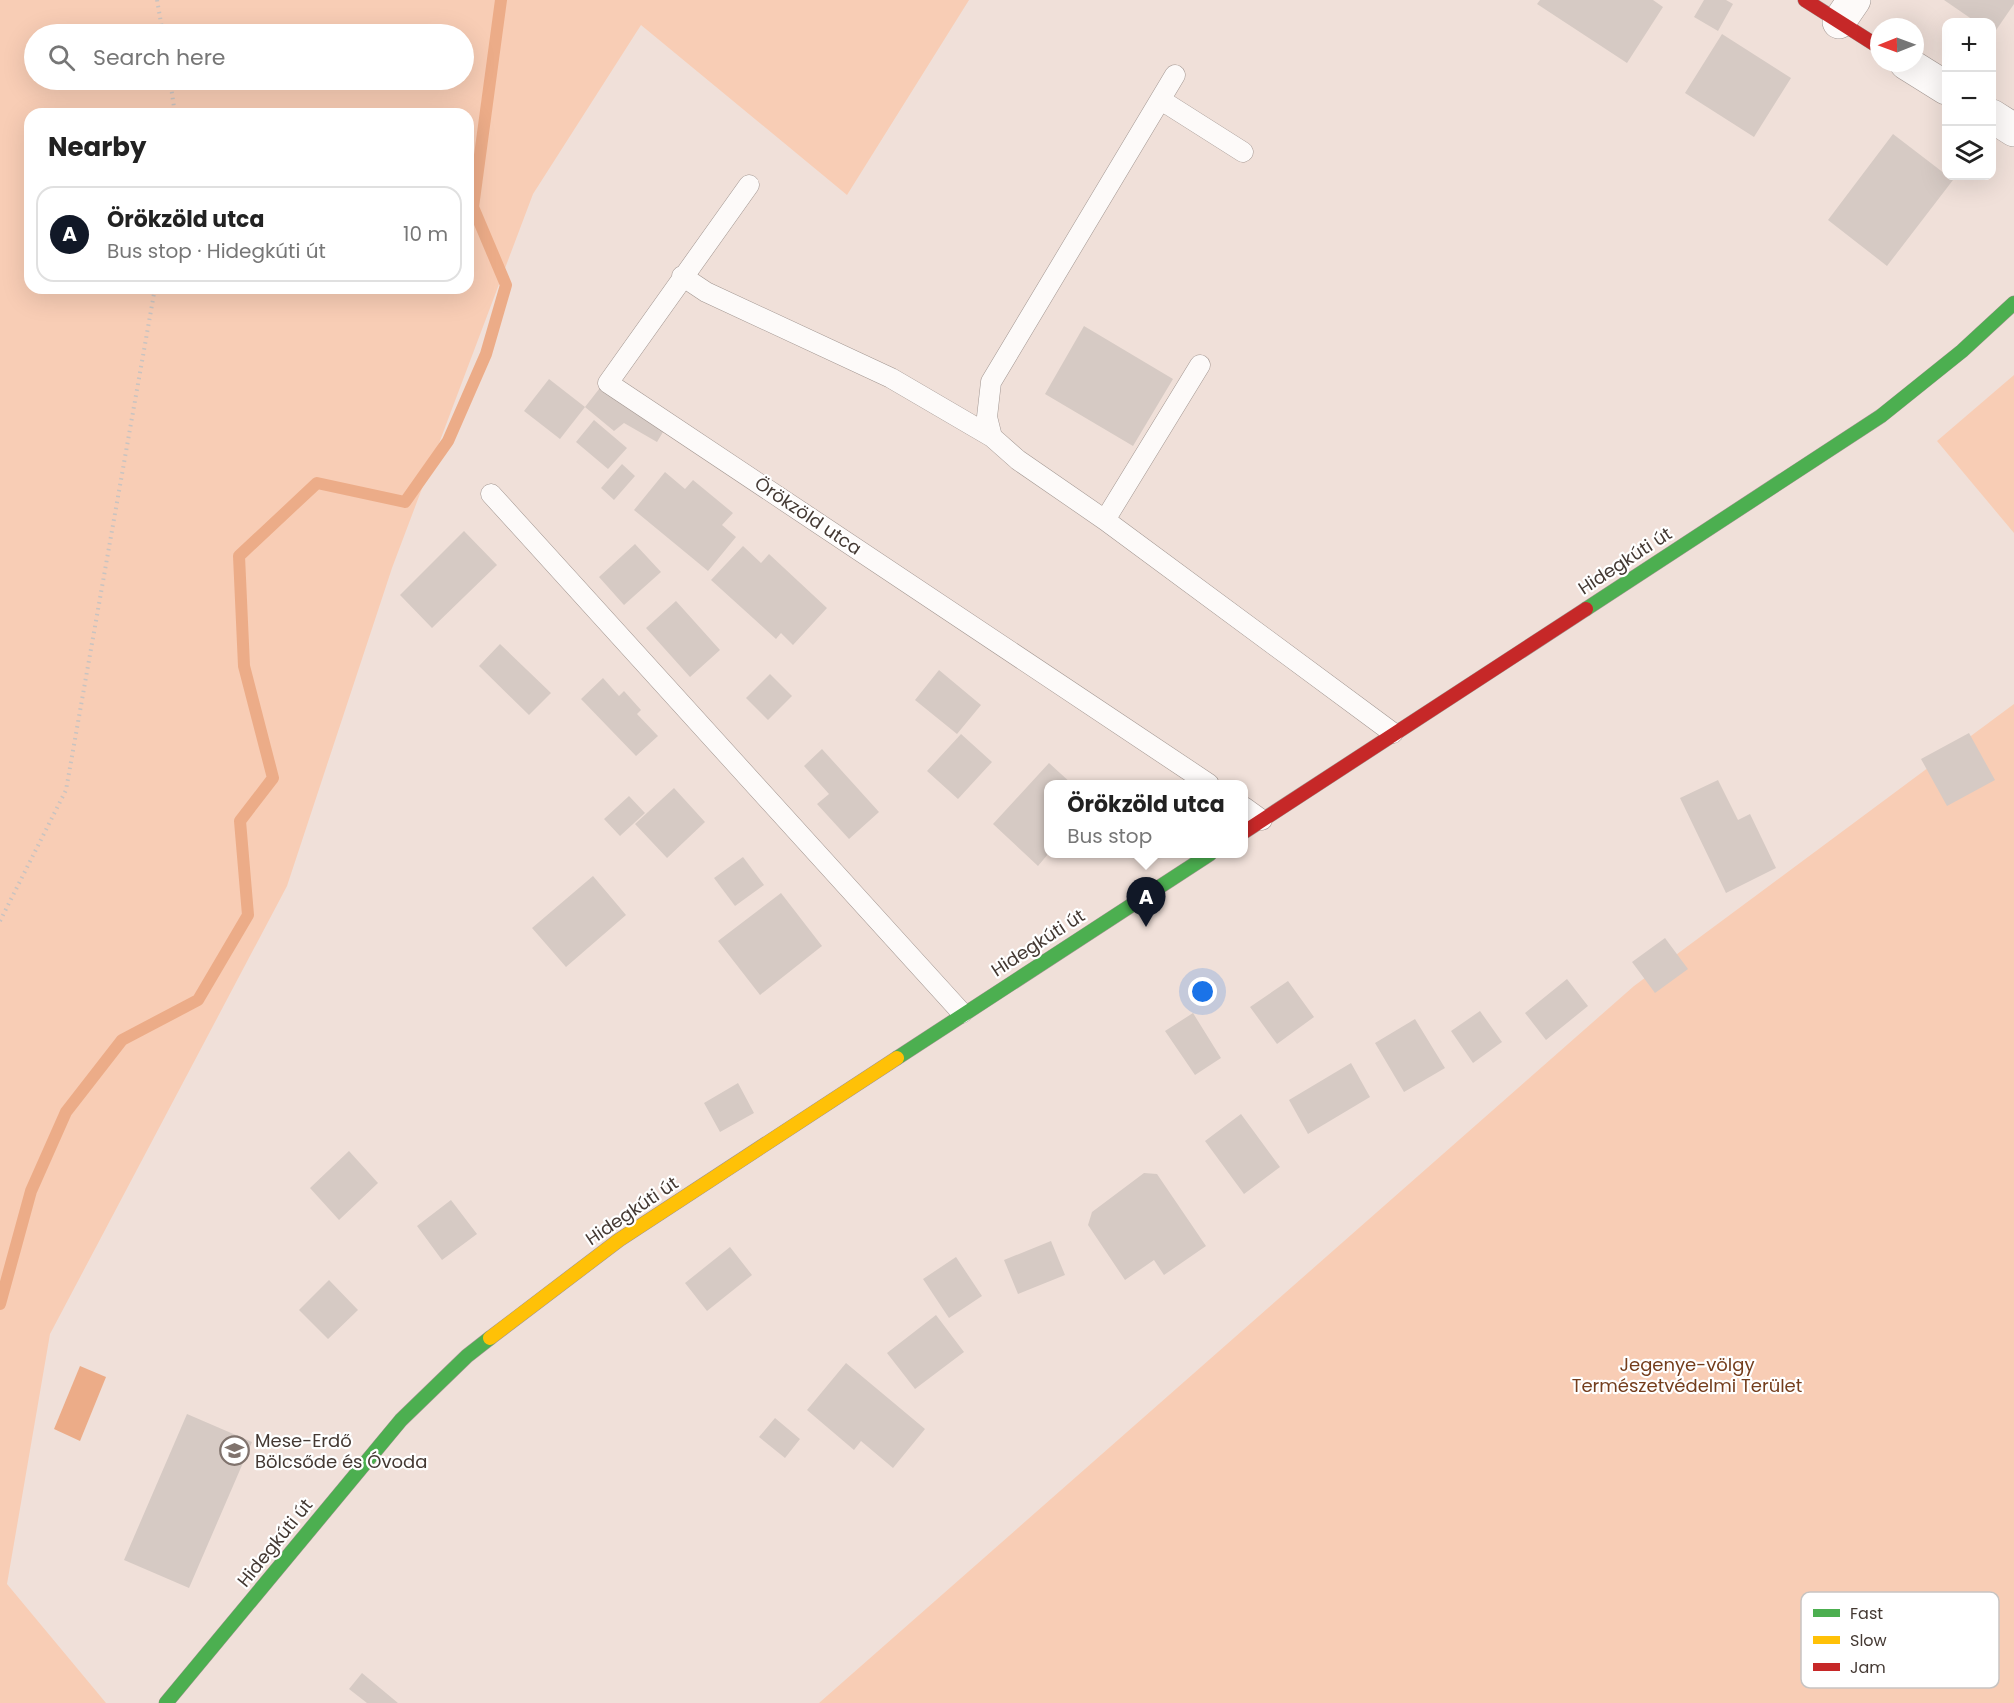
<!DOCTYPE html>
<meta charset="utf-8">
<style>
:root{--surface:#fff;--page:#f2f2f2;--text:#222;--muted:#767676;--line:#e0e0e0;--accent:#111827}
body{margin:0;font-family:Poppins,sans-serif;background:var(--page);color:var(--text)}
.controls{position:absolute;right:18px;top:18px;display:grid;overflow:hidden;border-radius:12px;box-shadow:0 6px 24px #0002}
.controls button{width:54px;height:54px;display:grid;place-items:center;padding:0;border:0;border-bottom:2px solid var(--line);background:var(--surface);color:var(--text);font:30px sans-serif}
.compass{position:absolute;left:1870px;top:18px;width:54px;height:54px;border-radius:50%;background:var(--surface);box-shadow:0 6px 24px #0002;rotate:269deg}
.you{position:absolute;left:1203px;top:992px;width:21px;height:21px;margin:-15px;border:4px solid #fff;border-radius:50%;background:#1a73e8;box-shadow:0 0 0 9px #1a73e833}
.badge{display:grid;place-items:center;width:39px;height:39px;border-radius:50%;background:var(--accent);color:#fff;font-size:20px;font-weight:700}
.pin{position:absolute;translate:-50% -50px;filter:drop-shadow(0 2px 3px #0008)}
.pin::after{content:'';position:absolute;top:32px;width:21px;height:18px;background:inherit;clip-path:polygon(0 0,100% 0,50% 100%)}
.popup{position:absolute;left:1044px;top:780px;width:204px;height:78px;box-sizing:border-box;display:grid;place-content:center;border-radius:12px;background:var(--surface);filter:drop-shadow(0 2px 4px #0005);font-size:20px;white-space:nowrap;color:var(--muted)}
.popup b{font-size:22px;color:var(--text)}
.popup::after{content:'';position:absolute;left:50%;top:100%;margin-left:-12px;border:12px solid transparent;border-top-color:var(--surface)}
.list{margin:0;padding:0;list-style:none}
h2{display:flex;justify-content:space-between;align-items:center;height:78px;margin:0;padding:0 24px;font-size:26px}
h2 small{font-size:20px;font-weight:400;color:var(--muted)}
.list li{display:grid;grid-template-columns:39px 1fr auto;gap:18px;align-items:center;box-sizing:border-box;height:96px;margin:0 12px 12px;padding:0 12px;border:2px solid var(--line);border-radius:18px}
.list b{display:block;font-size:22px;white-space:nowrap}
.list p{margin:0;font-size:20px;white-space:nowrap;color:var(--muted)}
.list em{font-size:20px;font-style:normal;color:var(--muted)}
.icon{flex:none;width:33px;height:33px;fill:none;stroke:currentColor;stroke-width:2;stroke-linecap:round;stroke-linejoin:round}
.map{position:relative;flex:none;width:2014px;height:1703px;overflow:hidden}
.search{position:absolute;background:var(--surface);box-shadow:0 6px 24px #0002;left:24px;top:24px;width:450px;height:66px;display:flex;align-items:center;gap:15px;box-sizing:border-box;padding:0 21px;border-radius:33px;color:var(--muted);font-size:22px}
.panel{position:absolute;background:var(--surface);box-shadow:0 6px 24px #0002;left:24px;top:108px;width:450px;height:186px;border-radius:18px}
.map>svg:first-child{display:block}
</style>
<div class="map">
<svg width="2014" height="1703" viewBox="0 0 2014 1703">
<rect width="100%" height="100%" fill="#f0e0d9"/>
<!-- green -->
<path fill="#f8cdb5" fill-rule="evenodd" d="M0 0H969L847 195 641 25 533 194 392 568 287 886 50 1334 7 1584 106 1703H0ZM34 34H464V80H34ZM30 114H468V288H30Z
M2014 375V533L1937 441Z
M2014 704V1703H819L1634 986Z"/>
<!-- water -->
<path fill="#ecac88" d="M80 1366 106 1377 80 1441 54 1429Z"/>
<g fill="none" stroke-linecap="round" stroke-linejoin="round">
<!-- stream -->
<path stroke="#ecac88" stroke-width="12" d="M0 1304 31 1191 66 1112 122 1040 198 1000 248 915 240 821 273 778 244 666 239 556 317 483 405 502 448 441 486 354 506 285 473 207 501 0"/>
</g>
<!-- building -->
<path fill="#d6cac4" d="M1540 0H1653L1663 7 1627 63 1537 4Z
M1704 0H1726L1733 4 1718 31 1694 17Z
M1944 0H2014V4L1992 36V22H1976Z
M1722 34 1791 78 1754 137 1685 93Z
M1893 134 1953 180 1887 266 1828 220Z
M1084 326 1173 379 1133 446 1045 394Z
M549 379 585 407 560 439 524 411Z
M603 384 666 427 657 442 624 423 614 431 585 407Z
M594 420 627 448 608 469 576 442Z
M622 464 635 476 614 500 601 488Z
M665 472 685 489 693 480 733 513 722 525 736 537 708 571 634 510Z
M464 531 497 565 432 628 400 595Z
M635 544 661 572 624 605 599 577Z
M743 546 761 563 769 554 827 608 793 645 781 633 776 639 711 580Z
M676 601 720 650 690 677 646 628Z
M500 644 551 693 529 715 479 666Z
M939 670 981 705 957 734 915 700Z
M770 674 792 696 768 720 746 698Z
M603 678 619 696 624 691 641 710 637 714 658 736 636 756 581 699Z
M1969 733 1995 780 1947 806 1921 759Z
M961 734 992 762 958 799 927 771Z
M822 749 879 812 849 839 817 804 829 794 804 766Z
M1049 763 1072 784H1048V854L1038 866 993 824Z
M1718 780 1738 820 1750 814 1776 868 1726 893 1680 798Z
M674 788 705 822 667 858 635 824Z
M629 796 645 813 620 836 604 819Z
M743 857 764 885 735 906 714 878Z
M593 876 626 915 566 967 532 928Z
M781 893 822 946 760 995 718 941Z
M1665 938 1688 969 1655 993 1632 962Z
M1567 979 1588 1006 1546 1040 1525 1013Z
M1288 981 1314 1017 1277 1044 1250 1007Z
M1480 1011 1502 1042 1473 1063 1451 1031Z
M1193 1013 1221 1058 1195 1075 1165 1031Z
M1415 1019 1445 1068 1404 1092 1375 1043Z
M1351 1063 1370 1097 1308 1134 1289 1100Z
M738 1083 754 1113 720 1132 704 1103Z
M1241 1114 1280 1167 1244 1194 1205 1141Z
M349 1151 378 1183 339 1220 310 1188Z
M1144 1173 1157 1174 1206 1246 1164 1275 1154 1260 1125 1280 1088 1225 1092 1212Z
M451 1200 477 1234 442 1260 417 1226Z
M1051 1241 1065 1275 1018 1294 1004 1260Z
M730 1247 752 1275 707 1311 685 1283Z
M956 1257 982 1296 949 1318 923 1279Z
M329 1280 358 1310 328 1339 299 1310Z
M936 1315 964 1352 915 1389 887 1353Z
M846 1363 925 1429 893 1468 861 1441 854 1450 807 1410Z
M187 1414 252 1442 189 1588 124 1560Z
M775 1418 800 1439 785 1458 759 1437Z
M362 1673 398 1703H367L349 1689Z"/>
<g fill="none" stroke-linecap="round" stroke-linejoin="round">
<defs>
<path id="lane" d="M1175 75 991 382 987 417 992 437 1018 460 1105 520 1393 733
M1161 100 1243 152
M749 185 608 383 1209 784
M682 276 706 292 891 378 992 437
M491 494 962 1013
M1105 520 1200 365
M1244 807 1262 820"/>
<path id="street" d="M1839 22 1854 0
M1906 63 1946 88
M1992 116 2014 130"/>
<path id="fast" d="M1586 609 1881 416 1962 351 2014 303
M897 1058 1210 854
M166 1703 401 1420 467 1356 490 1338"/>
<path id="slow" d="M490 1338 619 1240 897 1058"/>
<path id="jam" d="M1805 0 1879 47
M1244 832 1586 609"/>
</defs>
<!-- lane casing -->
<use href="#lane" stroke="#a19590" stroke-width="21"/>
<!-- street casing -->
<use href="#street" stroke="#a19590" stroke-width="34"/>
<!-- fast casing -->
<use href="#fast" stroke="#a19590" stroke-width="15"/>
<!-- slow casing -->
<use href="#slow" stroke="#a19590" stroke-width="15"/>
<!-- jam casing -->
<use href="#jam" stroke="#a19590" stroke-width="15"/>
<!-- path -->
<path stroke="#c9c3c0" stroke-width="4" stroke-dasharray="1.5 4.5" stroke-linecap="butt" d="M157 0 163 34
M170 80 175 114
M0 921 66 790 155 288"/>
<!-- lane -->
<use href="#lane" stroke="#fdfaf9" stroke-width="20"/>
<!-- street -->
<use href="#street" stroke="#fdfaf9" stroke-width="33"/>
<!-- fast -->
<use href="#fast" stroke="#4caf50" stroke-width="14"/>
<!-- slow -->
<use href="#slow" stroke="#ffc107" stroke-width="14"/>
<!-- jam -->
<use href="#jam" stroke="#c62828" stroke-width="14"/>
</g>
<!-- icons -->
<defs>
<symbol id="school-ring" viewBox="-11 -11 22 22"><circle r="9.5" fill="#fff" stroke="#80736d" stroke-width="1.5"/><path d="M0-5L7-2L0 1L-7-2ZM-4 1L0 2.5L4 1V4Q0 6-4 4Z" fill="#80736d"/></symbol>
</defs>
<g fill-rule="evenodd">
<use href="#school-ring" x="218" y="1434" width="33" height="33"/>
</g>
<g text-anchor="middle" stroke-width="4.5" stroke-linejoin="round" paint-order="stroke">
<!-- street labels -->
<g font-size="18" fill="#443933" stroke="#fff">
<text transform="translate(808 516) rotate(34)" y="6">Örökzöld utca</text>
<text transform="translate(1625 561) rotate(-33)" y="6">Hidegkúti út</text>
<text transform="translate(1038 943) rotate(-33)" y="6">Hidegkúti út</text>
<text transform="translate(632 1211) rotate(-34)" y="6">Hidegkúti út</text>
<text transform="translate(275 1543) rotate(-51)" y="6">Hidegkúti út</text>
</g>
<!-- park labels -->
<g font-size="18" fill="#743d1c" stroke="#fff">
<text x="1687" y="1371">Jegenye-völgy<tspan x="1687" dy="21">Természetvédelmi Terület</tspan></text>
</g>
<!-- poi labels -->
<g font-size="18" fill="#443933" stroke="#fff" text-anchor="start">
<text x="255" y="1447">Mese-Erdő<tspan x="255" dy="21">Bölcsőde és Óvoda</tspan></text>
</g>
</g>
<!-- legend -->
<rect x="1801" y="1592" width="198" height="96" rx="9" fill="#fff" stroke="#c7c4c2" stroke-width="1.5"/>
<rect x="1813" y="1609" width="27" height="8" fill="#4caf50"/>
<rect x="1813" y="1636" width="27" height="8" fill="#ffc107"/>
<rect x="1813" y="1663" width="27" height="8" fill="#c62828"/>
<g font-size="16" fill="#443933">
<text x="1850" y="1619">Fast</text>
<text x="1850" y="1646">Slow</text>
<text x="1850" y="1673">Jam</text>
</g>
</svg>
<div class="controls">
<button>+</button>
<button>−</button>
<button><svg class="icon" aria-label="layers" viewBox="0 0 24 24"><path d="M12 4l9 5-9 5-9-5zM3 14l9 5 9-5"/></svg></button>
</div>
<svg class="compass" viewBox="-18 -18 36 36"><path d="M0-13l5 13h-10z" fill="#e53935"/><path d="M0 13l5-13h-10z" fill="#767676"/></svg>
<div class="you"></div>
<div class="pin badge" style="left:1146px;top:927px">A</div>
<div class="popup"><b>Örökzöld utca</b>Bus stop</div>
<div class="search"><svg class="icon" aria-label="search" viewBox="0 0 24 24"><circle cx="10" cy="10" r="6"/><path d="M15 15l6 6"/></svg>Search here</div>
<section class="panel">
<h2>Nearby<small></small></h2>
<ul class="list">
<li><span class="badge">A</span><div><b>Örökzöld utca</b><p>Bus stop · Hidegkúti út</p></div><em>10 m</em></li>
</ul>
</section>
</div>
